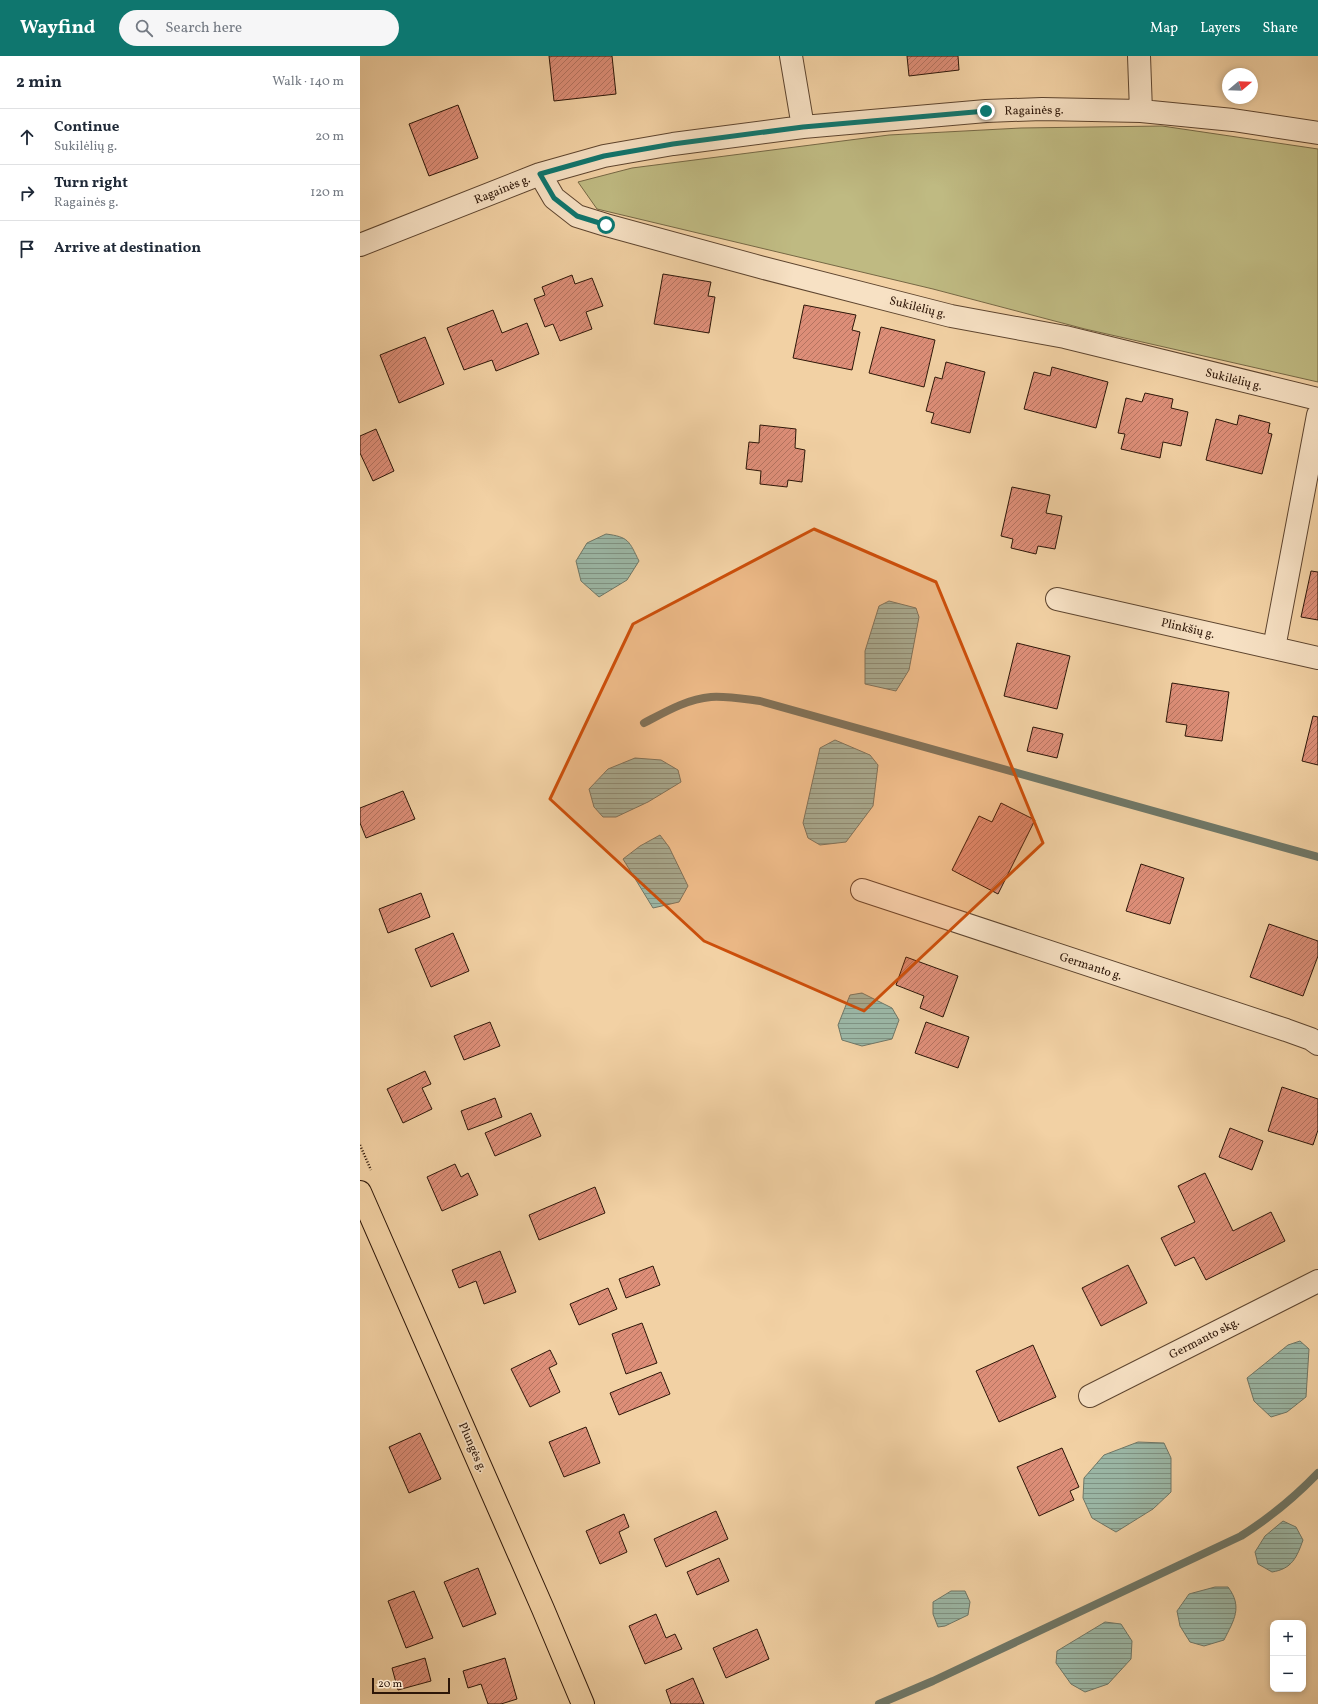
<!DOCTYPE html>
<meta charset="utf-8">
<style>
:root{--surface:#fff;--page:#f6f6f7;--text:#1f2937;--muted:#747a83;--line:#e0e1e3;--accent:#0f766e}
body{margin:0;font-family:Vollkorn,serif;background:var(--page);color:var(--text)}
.controls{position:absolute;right:12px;bottom:12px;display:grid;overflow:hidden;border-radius:8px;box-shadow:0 2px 6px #0003}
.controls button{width:36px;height:36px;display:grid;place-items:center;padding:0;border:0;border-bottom:1px solid var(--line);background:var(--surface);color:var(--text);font:20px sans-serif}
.compass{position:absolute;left:862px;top:12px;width:36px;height:36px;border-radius:50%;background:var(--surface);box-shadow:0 2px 6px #0003;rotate:71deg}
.scale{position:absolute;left:12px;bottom:10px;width:78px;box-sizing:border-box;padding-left:4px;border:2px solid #2d1608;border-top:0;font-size:11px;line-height:14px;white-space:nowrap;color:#2d1608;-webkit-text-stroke:3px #f7e1c4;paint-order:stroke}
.stop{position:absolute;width:12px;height:12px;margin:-9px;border:3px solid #0f766e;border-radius:50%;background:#fff}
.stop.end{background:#0f766e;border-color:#fff;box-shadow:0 1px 4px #0008}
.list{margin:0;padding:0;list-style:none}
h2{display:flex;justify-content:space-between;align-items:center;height:52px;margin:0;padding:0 16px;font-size:17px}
h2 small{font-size:13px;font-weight:400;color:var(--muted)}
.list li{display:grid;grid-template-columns:26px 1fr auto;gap:12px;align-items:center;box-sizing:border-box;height:56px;padding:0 16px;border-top:1px solid var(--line)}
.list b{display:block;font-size:15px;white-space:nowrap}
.list p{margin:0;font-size:13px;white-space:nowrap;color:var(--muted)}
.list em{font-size:13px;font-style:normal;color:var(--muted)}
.icon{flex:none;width:22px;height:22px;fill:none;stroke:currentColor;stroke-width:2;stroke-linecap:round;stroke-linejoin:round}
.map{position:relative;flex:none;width:958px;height:1648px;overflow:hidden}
header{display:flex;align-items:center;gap:24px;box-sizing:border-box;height:56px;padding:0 20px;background:var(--accent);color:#fff}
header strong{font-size:19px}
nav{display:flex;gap:22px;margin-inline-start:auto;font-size:14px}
.search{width:280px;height:36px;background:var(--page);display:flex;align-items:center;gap:10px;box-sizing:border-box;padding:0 14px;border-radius:22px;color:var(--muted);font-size:15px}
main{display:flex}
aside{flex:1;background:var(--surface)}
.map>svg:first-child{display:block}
</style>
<header>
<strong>Wayfind</strong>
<div class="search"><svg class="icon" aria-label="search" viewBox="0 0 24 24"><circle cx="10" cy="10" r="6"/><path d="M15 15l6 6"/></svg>Search here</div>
<nav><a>Map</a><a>Layers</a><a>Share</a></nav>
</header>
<main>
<aside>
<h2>2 min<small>Walk · 140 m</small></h2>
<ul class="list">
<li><svg class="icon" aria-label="ahead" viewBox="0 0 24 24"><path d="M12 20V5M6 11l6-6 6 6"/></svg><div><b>Continue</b><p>Sukilėlių g.</p></div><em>20 m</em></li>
<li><svg class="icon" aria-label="right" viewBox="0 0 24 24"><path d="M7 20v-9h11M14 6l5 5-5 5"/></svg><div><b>Turn right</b><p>Ragainės g.</p></div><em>120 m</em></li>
<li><svg class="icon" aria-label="arrive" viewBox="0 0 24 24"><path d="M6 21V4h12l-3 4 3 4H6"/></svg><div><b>Arrive at destination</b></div></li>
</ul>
</aside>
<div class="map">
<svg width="958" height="1648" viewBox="0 0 958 1648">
<defs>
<pattern id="water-rules" width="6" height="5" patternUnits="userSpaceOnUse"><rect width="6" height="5" fill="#9bb7a6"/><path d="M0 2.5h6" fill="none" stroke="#7f9485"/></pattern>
<pattern id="building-hatch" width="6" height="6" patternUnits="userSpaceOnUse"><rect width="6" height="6" fill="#dd8e78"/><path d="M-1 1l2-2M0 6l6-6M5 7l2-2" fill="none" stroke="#b47360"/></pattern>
</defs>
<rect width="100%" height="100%" fill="#f2d1a4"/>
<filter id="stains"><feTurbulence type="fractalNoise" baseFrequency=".005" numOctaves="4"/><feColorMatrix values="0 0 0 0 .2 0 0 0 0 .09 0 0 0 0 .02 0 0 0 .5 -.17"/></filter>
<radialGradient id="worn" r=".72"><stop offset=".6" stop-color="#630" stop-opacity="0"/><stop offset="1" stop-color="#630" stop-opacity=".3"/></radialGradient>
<!-- green -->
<path fill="#bfba82" stroke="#766845" d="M802 70 958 93V326L725 273 573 233 237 153 218 126 272 112 529 79 661 72Z"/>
<!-- water -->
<path fill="url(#water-rules)" stroke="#6f7767" d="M246 478C269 481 269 485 279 505L267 524 239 541 221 525 216 505 227 487Z
M529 545 556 552 559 561 549 614 536 635 505 628V595L519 550Z
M475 684 510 699 518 709 513 750 486 786 460 789 448 782 443 767 460 692Z
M275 702 301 704 318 714 321 726 288 746 256 761H243L234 751 229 733 248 713Z
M300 779 309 791 328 830 319 846 293 852 263 803 280 790Z
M502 937 532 952 539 964 532 983 502 990 482 984 478 969 490 939Z
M940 1285 949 1293 946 1341 927 1356 911 1361 894 1345 887 1322 928 1289Z
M778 1386 804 1387 811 1402V1436L793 1453 756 1476 732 1462 723 1442 724 1422 744 1399Z
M923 1465 936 1471 943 1484C937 1501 932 1513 912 1516L898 1508 895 1496 905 1480Z
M855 1531H868C883 1551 874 1564 864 1584L844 1590 830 1586 820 1570 817 1555 829 1538Z
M591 1535H605L610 1546 608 1559 585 1570 578 1571 573 1558V1546Z
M745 1566 761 1568 772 1585 771 1603 748 1628 725 1636 711 1628 696 1607 697 1595Z"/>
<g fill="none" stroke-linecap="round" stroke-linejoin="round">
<!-- stream -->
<path stroke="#6f7767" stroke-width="8" d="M284 667C305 656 327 643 351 641 367 640 384 643 400 645L958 801
M519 1648 573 1625 881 1480C911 1461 933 1443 958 1417"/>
</g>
<!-- building -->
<path fill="url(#building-hatch)" stroke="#2d1608" d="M189 0H252L256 38 194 45Z
M547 0H598L599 14 549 20Z
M98 49 118 102 69 120 49 68Z
M303 218 351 226 348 240 355 241 349 277 294 268Z
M212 219 215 228 232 222 243 250 226 256 232 273 200 285 193 268 185 271 174 243 185 239 182 231Z
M444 249 496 259 492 274 500 276 492 314 433 302Z
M133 254 142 277 167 267 179 298 136 315 132 304 104 314 87 272Z
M521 271 575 284 564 331 509 317Z
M65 281 84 328 39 347 20 299Z
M586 306 625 316 610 377 571 367 574 357 566 355 575 321 582 323Z
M692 311 748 326 736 372 664 353 674 316 690 320Z
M785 337 813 343 811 352 828 356 821 390 803 386 800 402 761 393 765 378 758 377 766 342 782 346Z
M879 359 910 367 908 377 912 378 902 418 846 404 856 363 877 369Z
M400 369 436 373 435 392 445 394 442 426 428 424 427 431 400 428 401 415 386 413 389 386 399 387Z
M16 373 34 415 13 425 0 397V380Z
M652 431 690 439 686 457 702 460 695 493 678 490 676 498 651 492 653 483 641 480Z
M951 515 958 516V564L941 561Z
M657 587 710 600 697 653 644 640Z
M812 627 869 636 862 685 825 680 827 669 806 666Z
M953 660 958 661V709L942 705Z
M673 671 703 678 697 702 667 695Z
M43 735 55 763 6 782 0 767V752Z
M641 747 675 764 638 838 592 814 619 760 632 766Z
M781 808 824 822 810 868 766 855Z
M61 837 70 861 28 877 19 853Z
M909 868 958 885V900L943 940 890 921Z
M93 877 109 915 71 931 55 893Z
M546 901 598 920 583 961 560 952 564 940 536 929Z
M130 966 140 990 104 1004 94 980Z
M566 966 609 981 598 1012 555 997Z
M65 1015 71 1028 62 1032 72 1053 43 1067 27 1033Z
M922 1031 958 1043V1074L953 1089 908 1075Z
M135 1042 142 1061 108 1074 101 1055Z
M171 1057 181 1080 135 1100 125 1077Z
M870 1072 903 1085 892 1114 859 1101Z
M95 1108 101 1121 108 1117 118 1139 82 1155 67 1121Z
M845 1117 873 1175 911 1156 925 1185 846 1224 834 1201 815 1210 801 1182 835 1166 818 1130Z
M235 1131 245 1157 179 1184 169 1159Z
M140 1195 156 1236 124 1248 116 1225 99 1232 92 1214Z
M768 1209 787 1247 741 1270 722 1232Z
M293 1210 300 1229 266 1242 259 1223Z
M248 1232 257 1253 219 1269 210 1248Z
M282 1267 297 1307 266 1318 252 1278Z
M673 1289 696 1341 639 1366 616 1315Z
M190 1294 197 1308 189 1312 200 1336 170 1351 151 1313Z
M301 1316 310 1338 259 1359 250 1337Z
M226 1371 240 1407 204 1421 189 1386Z
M60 1377 81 1423 49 1437 29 1391Z
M702 1392 719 1431 710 1435 714 1444 679 1460 657 1411Z
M356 1455 368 1483 306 1511 294 1483Z
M264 1458 269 1471 259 1476 267 1496 240 1508 226 1475Z
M359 1502 369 1525 337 1539 327 1516Z
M118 1512 136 1558 103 1571 84 1526Z
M54 1535 73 1582 46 1592 28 1545Z
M296 1558 306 1582 315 1578 322 1593 285 1608 269 1570Z
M397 1573 409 1603 366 1622 353 1592Z
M65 1602 71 1625 38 1634 32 1612Z
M145 1602 157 1643 141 1648H128L121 1628 108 1632 103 1615Z
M333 1622 344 1648H311L306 1634Z"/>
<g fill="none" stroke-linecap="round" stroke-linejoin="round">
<defs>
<path id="minor" d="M431 0 443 71
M779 0 781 55
M180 118 194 142 217 160 246 169 400 211 591 260 705 281 958 343
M0 189 180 118 244 100 313 88 443 71 626 55 682 53 781 55 873 64 958 77
M697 543 958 602
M914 592 958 359
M502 834 926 974 951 983 958 988
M730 1340 958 1225"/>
<path id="major" d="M0 1136 183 1553 223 1648"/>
</defs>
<!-- minor casing -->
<use href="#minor" stroke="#5e452f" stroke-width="24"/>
<!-- major casing -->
<use href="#major" stroke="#2d1608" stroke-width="24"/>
<!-- path -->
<path stroke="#2d1608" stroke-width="2.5" stroke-dasharray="1 2" stroke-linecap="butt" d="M0 1089 11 1114"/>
<!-- minor -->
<use href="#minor" stroke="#f7e1c4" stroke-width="22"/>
<!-- major -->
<use href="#major" stroke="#f2d1a4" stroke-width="22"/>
</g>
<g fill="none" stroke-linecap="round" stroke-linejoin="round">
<!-- route -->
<path stroke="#0f766e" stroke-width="5" d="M246 169 217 160 194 142 180 118 244 100 313 88 443 71 626 55"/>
</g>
<!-- marked area -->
<path fill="#cc4f0b" fill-opacity="0.2" stroke="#cc4f0b" stroke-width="3" stroke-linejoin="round" d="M454 473 576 526 683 787 504 955 344 885 190 743 273 568Z"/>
<g text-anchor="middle" stroke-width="3.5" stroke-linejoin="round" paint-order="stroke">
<!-- street labels -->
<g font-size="12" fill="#2d1608" stroke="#f7e1c4">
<text transform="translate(674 54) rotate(-1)" y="4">Ragainės g.</text>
<text transform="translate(142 133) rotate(-22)" y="4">Ragainės g.</text>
<text transform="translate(558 251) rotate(14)" y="4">Sukilėlių g.</text>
<text transform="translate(874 323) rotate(14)" y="4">Sukilėlių g.</text>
<text transform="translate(828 572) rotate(13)" y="4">Plinkšių g.</text>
<text transform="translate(731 910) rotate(18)" y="4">Germanto g.</text>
<text transform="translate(844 1282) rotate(-27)" y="4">Germanto skg.</text>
<text transform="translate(113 1391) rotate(66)" y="4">Plungės g.</text>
</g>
</g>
<rect width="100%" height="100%" filter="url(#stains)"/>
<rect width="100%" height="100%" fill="url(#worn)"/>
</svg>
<div class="controls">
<button>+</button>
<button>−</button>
</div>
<svg class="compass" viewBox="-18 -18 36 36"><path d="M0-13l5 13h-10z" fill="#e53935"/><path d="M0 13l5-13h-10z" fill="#747a83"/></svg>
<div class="scale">20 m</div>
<div class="stop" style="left:246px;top:169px"></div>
<div class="stop end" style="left:626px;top:55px"></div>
</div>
</main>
